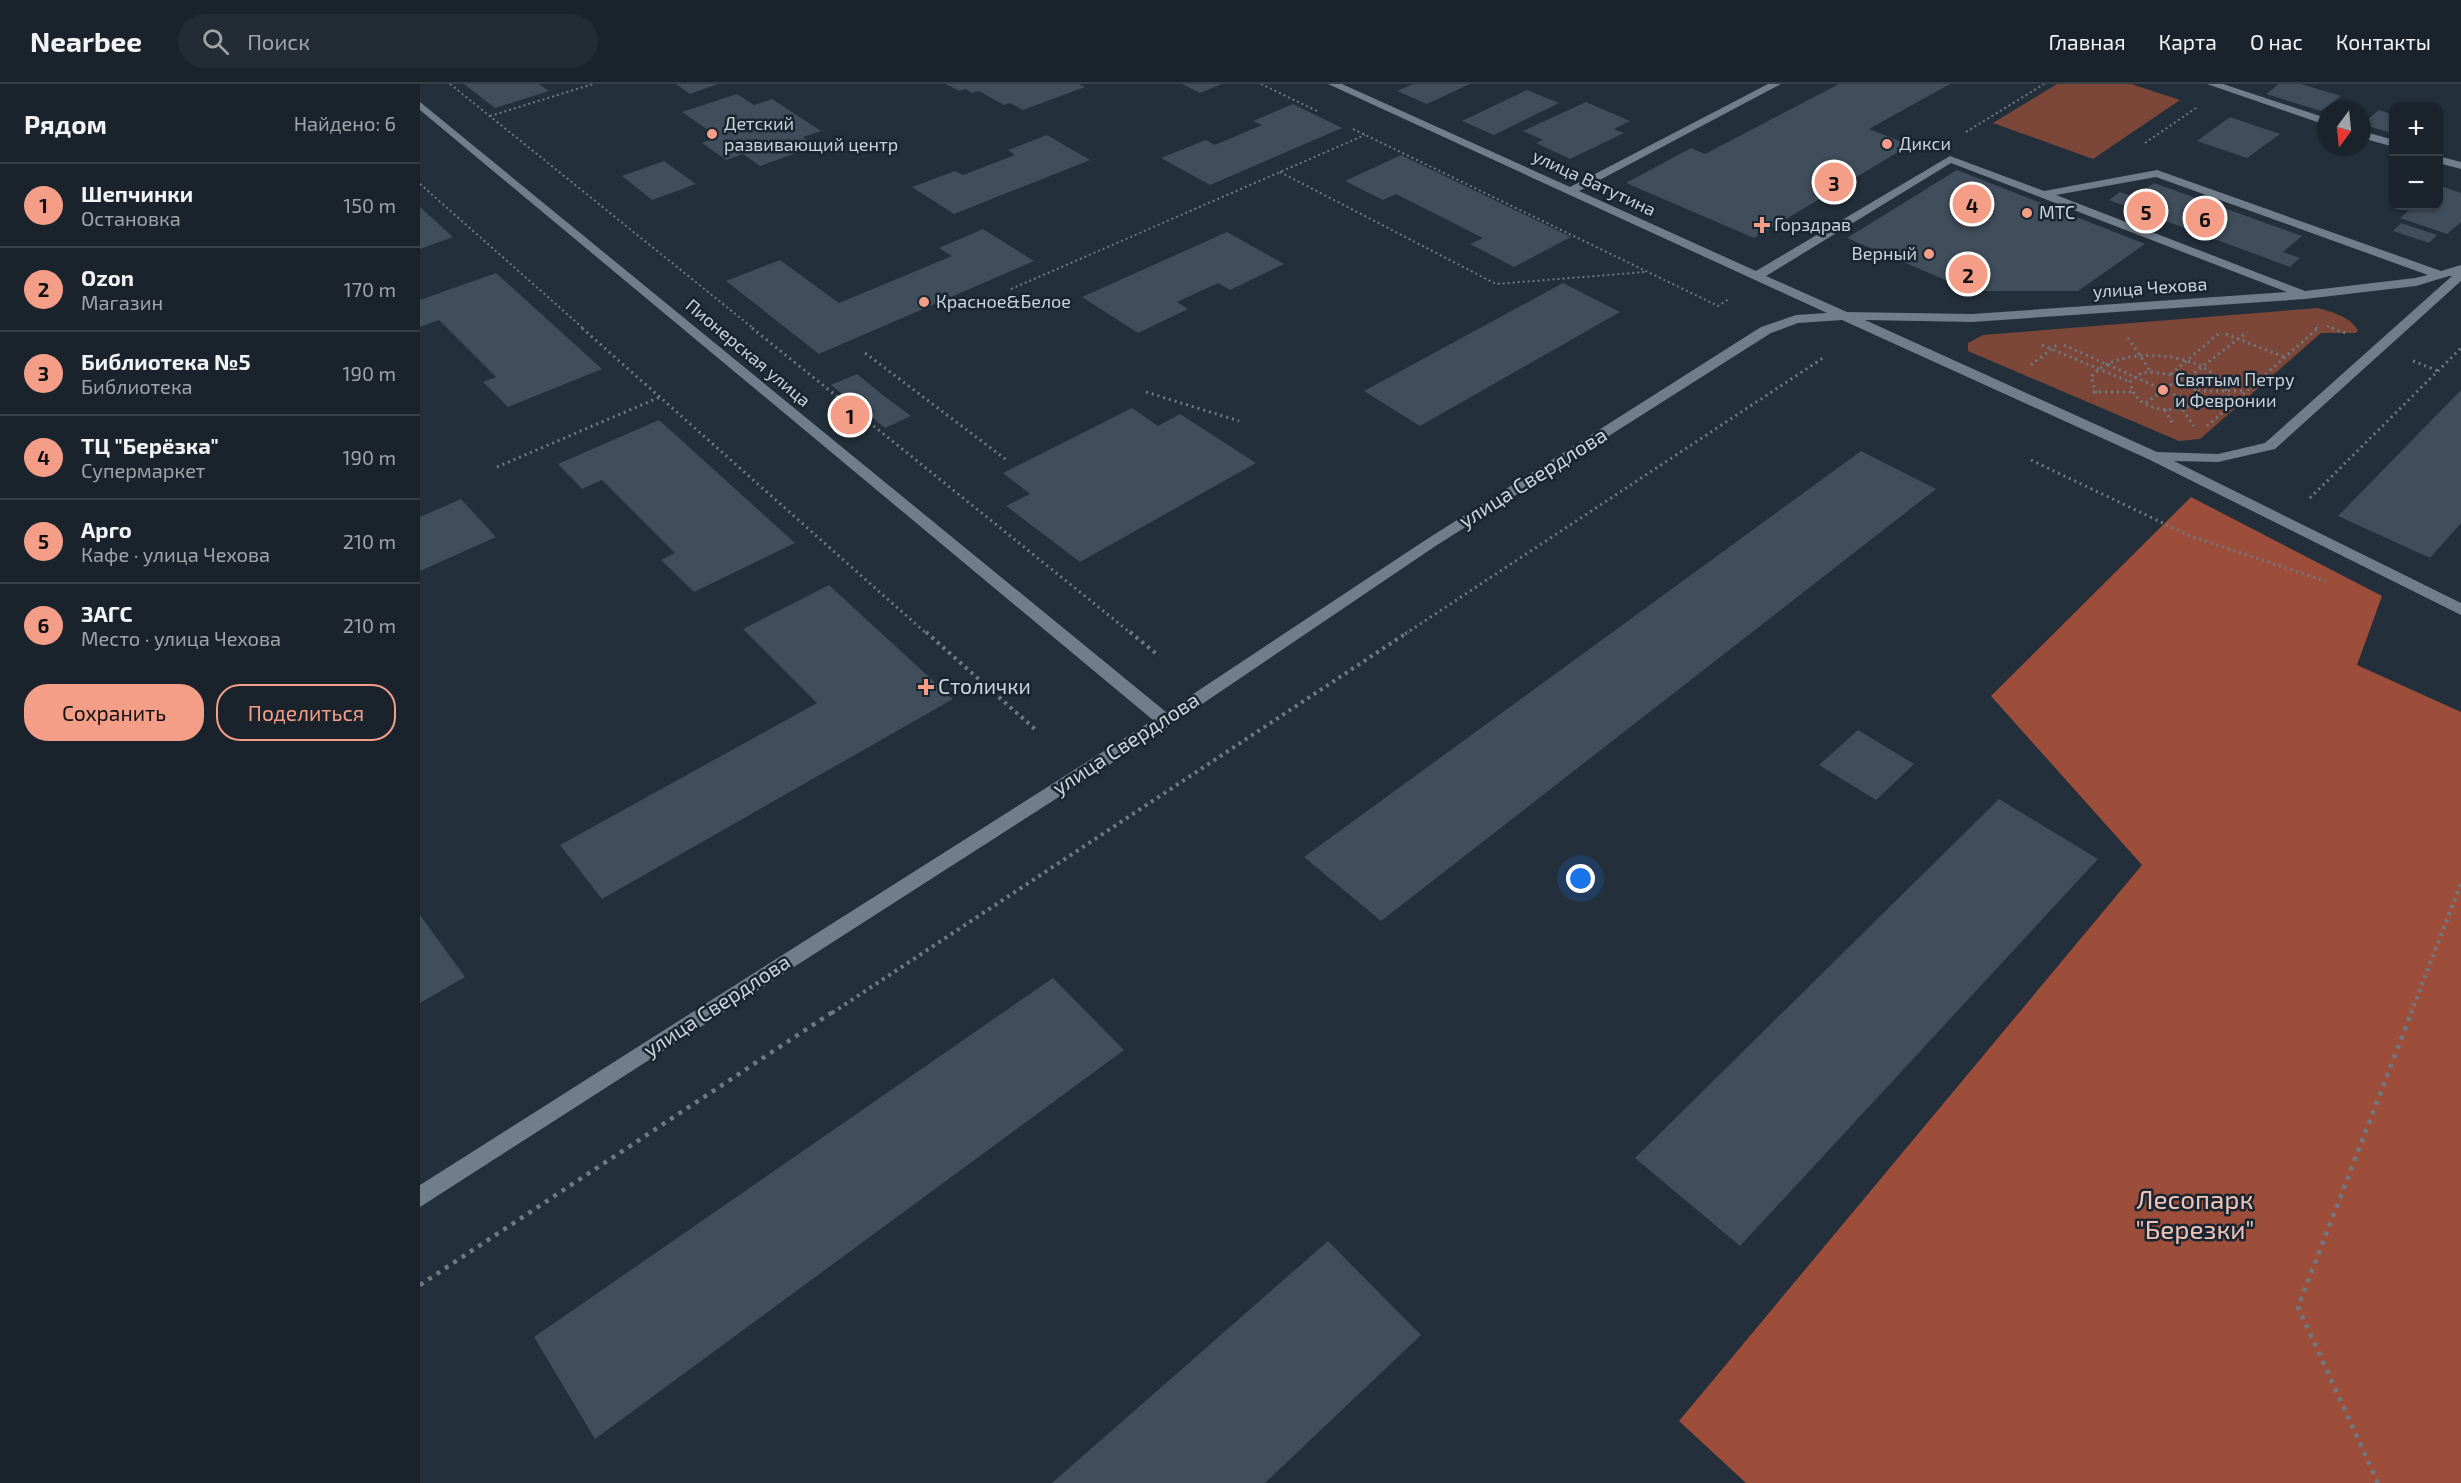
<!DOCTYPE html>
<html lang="ru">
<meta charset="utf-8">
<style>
:root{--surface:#1a232c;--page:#232b34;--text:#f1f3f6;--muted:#9fa4a9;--line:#384048;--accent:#f49e88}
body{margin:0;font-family:"Exo 2",sans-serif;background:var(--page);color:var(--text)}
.controls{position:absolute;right:18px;top:18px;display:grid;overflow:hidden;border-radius:12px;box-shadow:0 2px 4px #0004}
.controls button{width:54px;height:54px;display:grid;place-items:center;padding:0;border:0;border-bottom:2px solid var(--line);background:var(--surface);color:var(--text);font:30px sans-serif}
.compass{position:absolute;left:1897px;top:18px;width:54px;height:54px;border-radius:50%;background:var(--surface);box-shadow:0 2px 4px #0004;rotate:195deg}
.you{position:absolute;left:1161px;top:795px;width:21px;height:21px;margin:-15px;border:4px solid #fff;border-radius:50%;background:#1a73e8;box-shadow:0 0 0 9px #1a73e833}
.badge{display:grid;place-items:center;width:39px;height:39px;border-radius:50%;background:var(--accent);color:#111;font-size:20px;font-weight:700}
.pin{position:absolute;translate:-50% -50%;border:3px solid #fff;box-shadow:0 2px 6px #0006}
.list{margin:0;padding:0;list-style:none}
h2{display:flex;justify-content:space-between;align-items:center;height:78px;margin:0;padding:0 24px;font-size:26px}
h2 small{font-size:20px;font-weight:400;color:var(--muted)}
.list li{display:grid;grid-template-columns:39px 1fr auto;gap:18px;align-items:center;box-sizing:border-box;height:84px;padding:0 24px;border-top:2px solid var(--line)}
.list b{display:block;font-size:22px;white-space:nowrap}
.list p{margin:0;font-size:20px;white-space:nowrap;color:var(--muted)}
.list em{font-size:20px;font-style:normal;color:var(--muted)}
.actions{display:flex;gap:12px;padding:18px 24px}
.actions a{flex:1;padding:14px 0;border:2px solid var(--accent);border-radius:24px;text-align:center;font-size:21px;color:var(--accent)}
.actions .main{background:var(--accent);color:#111}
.icon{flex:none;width:33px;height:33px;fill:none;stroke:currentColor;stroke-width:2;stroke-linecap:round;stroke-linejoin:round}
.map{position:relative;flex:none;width:2041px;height:1399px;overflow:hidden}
header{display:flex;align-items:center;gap:36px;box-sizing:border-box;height:84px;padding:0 30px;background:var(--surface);border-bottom:2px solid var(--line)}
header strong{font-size:28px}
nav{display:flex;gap:33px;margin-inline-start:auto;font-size:21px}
.search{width:420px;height:54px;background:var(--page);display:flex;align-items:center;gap:15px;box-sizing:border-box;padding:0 21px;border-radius:33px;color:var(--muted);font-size:22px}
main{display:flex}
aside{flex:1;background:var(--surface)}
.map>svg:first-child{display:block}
</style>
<header>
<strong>Nearbee</strong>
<div class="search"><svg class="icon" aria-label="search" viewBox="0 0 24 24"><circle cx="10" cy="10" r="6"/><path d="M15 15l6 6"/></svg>Поиск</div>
<nav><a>Главная</a><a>Карта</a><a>О нас</a><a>Контакты</a></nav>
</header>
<main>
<aside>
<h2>Рядом<small>Найдено: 6</small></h2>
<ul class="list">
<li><span class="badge">1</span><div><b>Шепчинки</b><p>Остановка</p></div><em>150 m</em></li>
<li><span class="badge">2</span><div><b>Ozon</b><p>Магазин</p></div><em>170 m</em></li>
<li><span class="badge">3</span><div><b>Библиотека №5</b><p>Библиотека</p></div><em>190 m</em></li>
<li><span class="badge">4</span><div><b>ТЦ &quot;Берёзка&quot;</b><p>Супермаркет</p></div><em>190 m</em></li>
<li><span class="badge">5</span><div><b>Арго</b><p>Кафе · улица Чехова</p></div><em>210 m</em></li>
<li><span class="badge">6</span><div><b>ЗАГС</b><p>Место · улица Чехова</p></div><em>210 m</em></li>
</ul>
<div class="actions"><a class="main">Сохранить</a><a>Поделиться</a></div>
</aside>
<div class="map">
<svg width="2041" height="1399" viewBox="0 0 2041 1399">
<rect width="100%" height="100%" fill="#232f3a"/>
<!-- green -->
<path fill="#7c4739" d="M1637 0H1711L1760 16 1673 75 1573 39Z
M1898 224C1914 229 1929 232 1938 246L1936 249H1901L1780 355 1759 357 1548 267V259L1563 251Z"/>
<!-- forest -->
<path fill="#9d4e3a" d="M1771 413 1962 512 1937 581 2041 628V1399H1326L1259 1337 1722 781 1571 612Z"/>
<!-- building -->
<path fill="#404d5a" d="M44 0H119L129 7 75 24Z
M256 0H298L270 10Z
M526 0H659L665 3 603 26 590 19 584 21 559 7 552 9 545 5 539 7Z
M762 0H802L780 9Z
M993 0H1050L1007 20 977 7Z
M1419 0H1530L1449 45 1490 61 1334 154 1206 99 1271 64 1285 70Z
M1859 0H1881L1921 12 1901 27 1846 10Z
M1107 6 1139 19 1074 51 1042 37Z
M317 10 334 21 352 15 401 47 383 53 396 62 340 82 323 70 306 76 282 59 298 53 262 28Z
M1166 18 1210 37 1194 45 1204 49 1150 75 1116 59 1123 56 1103 47Z
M873 20 922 44 790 101 741 74 786 56 795 61 842 41 833 37Z
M1959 26 1974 31V50L1942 40Z
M1810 33 1860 50 1827 74 1777 57Z
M627 51 670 76 534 130 492 103 535 87 543 91 595 71 588 66Z
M981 71 1151 153 1094 183 1050 160 1063 154 976 110 963 116 925 97Z
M244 77 276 100 232 116 202 92Z
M1537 86 1725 160 1658 207H1551L1427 154Z
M1734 99 1882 152 1863 168 1880 174 1870 183 1689 116 1700 108 1714 113Z
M2018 101 2041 109V138L2027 150 1980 134 1994 122H2018Z
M0 123 33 153 0 165Z
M1981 139 2017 151 2009 159 1973 147Z
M563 145 614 177 399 270 306 197 360 176 419 219 532 172 519 164Z
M807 148 864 180 810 206 798 199 757 218 768 225 718 249 662 213Z
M76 189 182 285 88 323 63 298 76 293 19 236 0 243V216Z
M1143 199 1200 228 1000 342 944 307Z
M437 290 463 311 491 332 465 344 411 301Z
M2041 306V439L2010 474 1918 432Z
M712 324 738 342 760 330 836 379 660 478 586 422 610 410 583 389Z
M239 336 375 459 274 508 241 476 255 469 182 396 162 405 138 380Z
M1441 367 1516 405 961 837 884 773Z
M41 415 76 453 0 487V433Z
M409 501 533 615 182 815 140 761 397 619 323 545Z
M1438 646 1494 680 1456 716 1399 681Z
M1579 715 1678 775 1320 1162 1215 1074Z
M0 831 45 893 0 919Z
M633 894 704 966 175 1355 114 1253Z
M908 1157 1001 1251 845 1399H632Z"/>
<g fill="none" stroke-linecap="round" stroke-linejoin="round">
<!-- path-far3 -->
<path stroke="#6f7982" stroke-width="2" stroke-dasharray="2 3" stroke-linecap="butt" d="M30 0 334 245
M841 0 897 27
M70 32 173 0
M933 45 1298 222 1309 215
M1546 48 1624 0
M1725 59 1776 24
M860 88 1076 200 1225 188
M0 100 164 245
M591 205 945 51
M1907 242 1916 245
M1896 245 1898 240"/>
<!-- path-far2 -->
<path stroke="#6f7982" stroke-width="3" stroke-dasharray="2 4" stroke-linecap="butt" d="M162 244 507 550
M332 244 712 550
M1912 244 1928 250
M1806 250 1864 273
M1708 254 1731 288
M1622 261 1710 298
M1644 261 1775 320
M445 269 588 377
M1993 277 2018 287
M1611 281 1638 260
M1731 288C1748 290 1771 293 1778 311L1777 319C1754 331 1715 328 1710 298L1721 289Z
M1751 290 1798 250
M1765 296 1827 248
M1778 307H1825
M726 308 819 337
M1673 308H1711
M1676 309 1671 293C1696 261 1773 267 1799 295 1805 302 1809 312 1812 320
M1726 319 1760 294
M1745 326 1753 340
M1763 326 1774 342
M1787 342 1898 244
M1611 376 1770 452 1905 497
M77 383 240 313
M1890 414 2041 264
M985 550 1403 274"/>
<!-- path-far1 -->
<path stroke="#6f7982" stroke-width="4" stroke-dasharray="3 4.5" stroke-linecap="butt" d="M506 548 617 647
M710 548 739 572
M412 929 988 548
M1991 929 2041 799"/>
<!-- path -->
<path stroke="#6f7982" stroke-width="4.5" stroke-dasharray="4 6" stroke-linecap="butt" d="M0 1201 414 927
M1958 1399 1878 1223 1992 927"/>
<!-- minor -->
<path fill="#707e8b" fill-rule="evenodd" d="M908 0H922L1150 103 1348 0H1361L1159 107 1336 187 1530 72 1624 107 1737 86 2021 187 2041 181V197L1855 365 1798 378 1754 377 2041 519V531L1728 375 1422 236 1378 239 1351 249 1014 463 751 641 0 1123V1101L733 636 0 26V18L746 628 1004 457 1341 243 1376 231 1407 229ZM1531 79 1867 208 1552 230 1427 228 1346 192ZM1736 93 2008 191 1995 194 1885 207 1636 111ZM2029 192H2032L1845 359 1798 370 1737 368 1445 236 1552 238 1885 215 1996 202Z
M1787 0H1803L1906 34V41Z
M1942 47 1974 56V63L1942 54Z
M2018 72 2041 78V85L2018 79Z"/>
</g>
<!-- markers -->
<g fill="#f49e88" stroke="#192530" stroke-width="2">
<circle cx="292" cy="50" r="6"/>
<circle cx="1467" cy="60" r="6"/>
<circle cx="1607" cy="129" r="6"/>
<path d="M1339 132h6v6h6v6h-6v6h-6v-6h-6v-6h6z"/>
<circle cx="1509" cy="170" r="6"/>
<circle cx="504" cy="218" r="6"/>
<circle cx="1743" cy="306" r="6"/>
<path d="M503 594h6v6h6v6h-6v6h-6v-6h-6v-6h6z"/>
</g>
<g text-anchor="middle" stroke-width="5" stroke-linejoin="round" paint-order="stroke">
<!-- far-poi labels -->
<g font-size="18" fill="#cbd3db" stroke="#192530" text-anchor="start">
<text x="304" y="46">Детский<tspan x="304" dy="21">развивающий центр</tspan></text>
<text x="1479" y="66">Дикси</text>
<text x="1619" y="135">МТС</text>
<text x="1354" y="147">Горздрав</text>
<text x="1497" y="176" text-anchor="end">Верный</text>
<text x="516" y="224">Красное&amp;Белое</text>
<text x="1755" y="302">Святым Петру<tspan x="1755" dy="21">и Февронии</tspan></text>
</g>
<!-- far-street labels -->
<g font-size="18" fill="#cbd3db" stroke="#192530">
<text transform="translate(1174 99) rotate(25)" y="6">улица Ватутина</text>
<text transform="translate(1730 204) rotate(-4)" y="6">улица Чехова</text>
<text transform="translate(328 269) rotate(40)" y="6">Пионерская улица</text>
</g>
<!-- street labels -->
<g font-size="21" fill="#cbd3db" stroke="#192530">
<text transform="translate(1113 394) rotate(-32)" y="7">улица Свердлова</text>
<text transform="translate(706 660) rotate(-33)" y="7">улица Свердлова</text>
<text transform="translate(297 922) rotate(-33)" y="7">улица Свердлова</text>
</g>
<!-- poi labels -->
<g font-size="21" fill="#cbd3db" stroke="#192530" text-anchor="start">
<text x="518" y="610">Столички</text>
</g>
<!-- near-park labels -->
<g font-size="26" fill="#f1c3b6" stroke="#192530">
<text x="1775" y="1125">Лесопарк<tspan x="1775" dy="30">"Березки"</tspan></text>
</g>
</g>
</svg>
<div class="controls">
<button>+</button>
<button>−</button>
</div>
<svg class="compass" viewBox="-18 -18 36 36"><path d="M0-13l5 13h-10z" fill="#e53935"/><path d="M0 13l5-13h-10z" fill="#9fa4a9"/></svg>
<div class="you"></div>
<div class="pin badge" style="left:430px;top:331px">1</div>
<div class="pin badge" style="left:1548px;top:190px">2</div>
<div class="pin badge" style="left:1414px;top:98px">3</div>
<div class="pin badge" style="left:1552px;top:120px">4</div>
<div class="pin badge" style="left:1726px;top:127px">5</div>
<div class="pin badge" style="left:1785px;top:134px">6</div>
</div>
</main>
